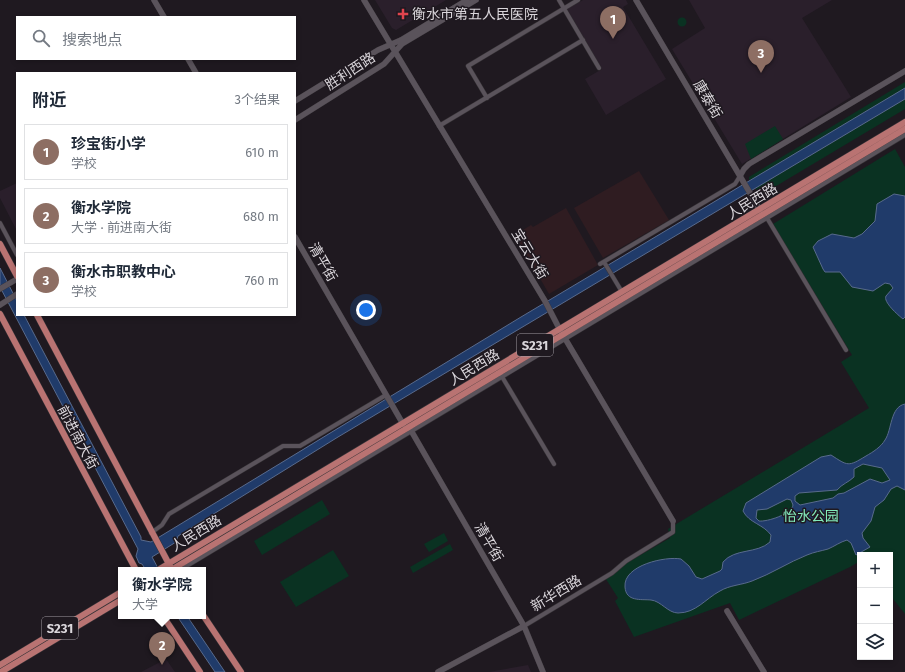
<!DOCTYPE html>
<html lang="zh">
<meta charset="utf-8">
<style>
:root{--surface:#fff;--page:#f6f6f7;--text:#1f2937;--muted:#747a83;--line:#e0e1e3;--accent:#406f8a}
body{margin:0;font-family:"Fira Sans","Noto Sans SC",sans-serif;background:var(--page);color:var(--text)}
.controls{position:absolute;right:12px;bottom:12px;display:grid;overflow:hidden;border-radius:0px;box-shadow:0 2px 6px #0003}
.controls button{width:36px;height:36px;display:grid;place-items:center;padding:0;border:0;border-bottom:1px solid var(--line);background:var(--surface);color:var(--text);font:20px sans-serif}
.you{position:absolute;left:366px;top:310px;width:14px;height:14px;margin:-10px;border:3px solid #fff;border-radius:50%;background:#1a73e8;box-shadow:0 0 0 6px #1a73e833}
.badge{display:grid;place-items:center;width:26px;height:26px;border-radius:50%;background:var(--accent);color:#fff;font-size:13px;font-weight:700}
.pin{position:absolute;translate:-50% -33px;filter:drop-shadow(0 1px 2px #0008)}
.pin::after{content:'';position:absolute;top:21px;width:14px;height:12px;background:inherit;clip-path:polygon(0 0,100% 0,50% 100%)}
.popup{position:absolute;left:118px;top:567px;width:88px;height:52px;box-sizing:border-box;display:grid;place-content:center;border-radius:0px;background:var(--surface);filter:drop-shadow(0 1px 3px #0005);font-size:13px;white-space:nowrap;color:var(--muted)}
.popup b{font-size:15px;color:var(--text)}
.popup::after{content:'';position:absolute;left:50%;top:100%;margin-left:-8px;border:8px solid transparent;border-top-color:var(--surface)}
.list{margin:0;padding:0;list-style:none}
h2{display:flex;justify-content:space-between;align-items:center;height:52px;margin:0;padding:0 16px;font-size:17px}
h2 small{font-size:13px;font-weight:400;color:var(--muted)}
.list li{display:grid;grid-template-columns:26px 1fr auto;gap:12px;align-items:center;box-sizing:border-box;height:56px;margin:0 8px 8px;padding:0 8px;border:1px solid var(--line);border-radius:0px}
.list b{display:block;font-size:15px;white-space:nowrap}
.list p{margin:0;font-size:13px;white-space:nowrap;color:var(--muted)}
.list em{font-size:13px;font-style:normal;color:var(--muted)}
.icon{flex:none;width:22px;height:22px;fill:none;stroke:currentColor;stroke-width:2;stroke-linecap:round;stroke-linejoin:round}
.map{position:relative;flex:none;width:905px;height:672px;overflow:hidden}
.search{position:absolute;background:var(--surface);box-shadow:0 2px 6px #0003;left:16px;top:16px;width:280px;height:44px;display:flex;align-items:center;gap:10px;box-sizing:border-box;padding:0 14px;border-radius:0px;color:var(--muted);font-size:15px}
.panel{position:absolute;background:var(--surface);box-shadow:0 2px 6px #0003;left:16px;top:72px;width:280px;height:244px;border-radius:0px}
.map>svg:first-child{display:block}
</style>
<div class="map">
<svg width="905" height="672" viewBox="0 0 905 672">
<rect width="100%" height="100%" fill="#1f1920"/>
<!-- commercial -->
<path fill="#2f1c21" d="M639 171 669 220 603 258 574 208Z
M566 208 598 265 549 294 515 235 531 225 533 227Z"/>
<!-- built -->
<path fill="#2a1f2b" d="M375 0H446L396 30 392 28Z
M583 0H626L628 4 623 7 666 79 606 115 585 79 602 69 567 9Z
M689 0H832L802 18 851 97 742 164 672 49 705 28Z
M17 183V231L0 198V191Z
M166 659 175 672H141Z
M528 665 531 672H489Z"/>
<!-- green -->
<path fill="#0a3222" d="M677.5 22a4.5 4.5 0 1 1 9 0a4.5 4.5 0 1 1-9 0Z
M905 82V88L753 179 749 180V177Z
M905 99V109L758 197 756 188Z
M775 126 783 139 751 159 745 144Z
M895 149 905 167V614L890 595V555H860V561L850 567 739 620 730 603 634 637 615 601 618 598 604 576 670 538 668 529 869 408 841 362 852 355 773 224Z
M322 500 330 514 262 555 254 541Z
M444 533 448 541 429 552 424 544Z
M450 544 453 550 413 573 410 567Z
M333 550 349 576 296 607 280 582Z"/>
<!-- water -->
<path fill="#203b6a" stroke="#586a8c" fill-rule="evenodd" d="M905 88V99L338 437 178 536 176 542 152 557 159 570H146L142 564 139 563 136 556 138 549 0 287V268L17 301V315H24L141 537V540L151 542 521 317Z
M894 194 905 196V317L903 319C898 315 883 302 886 296 888 293 891 291 893 288L890 284 885 283 873 291 852 287 840 272H825L823 269 813 247 818 241 832 234 854 238 862 234 875 221 877 204Z
M905 404V490L897 486 891 489 884 500 875 507 871 521 862 533 863 538 870 547 856 555 851 543 847 540C840 542 835 546 828 549 821 551 814 552 807 555 789 562 771 574 752 581 742 585 730 585 720 591 705 599 696 613 678 613 668 613 661 601 651 600 641 599 626 602 625 587 623 565 666 556 681 559L689 566 696 577 702 579 720 571 722 569 723 562C735 548 757 554 770 542L771 535C763 524 749 523 743 511L746 503 821 457 831 455C848 466 848 467 866 456 873 452 881 447 885 440 892 430 890 407 905 404ZM863 464 882 468 890 480 882 483 870 479 844 493 838 494 833 498 800 505 795 501V496L799 493 837 490C842 484 849 482 854 477V469ZM787 499 791 500 793 505C792 514 767 522 759 521L756 518 757 510 767 509Z
M177 616H187L225 672H215Z"/>
<g fill="none" stroke-linecap="round" stroke-linejoin="round">
<defs>
<path id="street" d="M559 0 599 68
M487 98 468 66 578 0
M439 126 583 40
M767 218 846 350
M0 223 17 255
M604 262 622 292
M600 264 735 184 740 176
M501 375 554 464
M151 533 162 525 169 514 283 446H300L386 395
M180 570 905 135
M524 626 612 573 626 561 673 532V521"/>
<path id="secondary" d="M154 0 164 17
M364 0 545 301 560 330 673 521
M636 0 760 210
M188 59 196 73
M295 101 378 50 401 40 467 0
M295 120 384 64 402 44 476 0
M740 176 744 169 749 164 905 71
M295 237 403 424
M0 289 17 279
M0 305 17 294
M409 427 524 626 543 672
M727 611 764 672
M438 672 524 626"/>
<path id="primary" d="M0 244 17 276
M0 314 136 570
M37 315 170 566
M158 570 905 122
M171 570 905 129
M203 615 241 672
M163 616 200 672
M0 665 121 592
M1 672 121 600"/>
</defs>
<!-- street casing -->
<use href="#street" stroke="#373337" stroke-width="5"/>
<!-- secondary casing -->
<use href="#secondary" stroke="#373337" stroke-width="6"/>
<!-- primary casing -->
<use href="#primary" stroke="#373337" stroke-width="7"/>
<!-- street -->
<use href="#street" stroke="#5a535b" stroke-width="4"/>
<!-- secondary -->
<use href="#secondary" stroke="#5a535b" stroke-width="5.5"/>
<!-- primary -->
<use href="#primary" stroke="#b97372" stroke-width="6"/>
</g>
<!-- markers -->
<path fill="#e0444e" stroke="#1f1920" stroke-width="1.5" d="M401 8h4v4h4v4h-4v4h-4v-4h-4v-4h4z"/>
<g text-anchor="middle" stroke-width="3" stroke-linejoin="round" paint-order="stroke">
<!-- shield labels -->
<g fill="#1f1920" stroke="#a29da3" stroke-width="1">
<rect x="517" y="334" width="36" height="22" rx="3"/>
<rect x="42" y="617" width="36" height="22" rx="3"/>
</g>
<g font-size="13" font-weight="bold" fill="#dad6db">
<text x="535" y="350">S231</text>
<text x="60" y="633">S231</text>
</g>
<!-- poi labels -->
<g font-size="14" fill="#dad6db" stroke="#1f1920" text-anchor="start">
<text x="412" y="19">衡水市第五人民医院</text>
</g>
<!-- street labels -->
<g font-size="14" fill="#dad6db" stroke="#1f1920">
<text transform="translate(350 71) rotate(-33)" y="5">胜利西路</text>
<text transform="translate(708 99) rotate(59)" y="5">康泰街</text>
<text transform="translate(752 201) rotate(-31)" y="5">人民西路</text>
<text transform="translate(530 254) rotate(59)" y="5">宝云大街</text>
<text transform="translate(323 262) rotate(60)" y="5">清平街</text>
<text transform="translate(474 367) rotate(-31)" y="5">人民西路</text>
<text transform="translate(78 437) rotate(62)" y="5">前进南大街</text>
<text transform="translate(196 533) rotate(-31)" y="5">人民西路</text>
<text transform="translate(489 542) rotate(60)" y="5">清平街</text>
<text transform="translate(556 593) rotate(-31)" y="5">新华西路</text>
</g>
<!-- park labels -->
<g font-size="14" fill="#83eabb" stroke="#1f1920">
<text x="811" y="521">怡水公园</text>
</g>
</g>
</svg>
<div class="controls">
<button>+</button>
<button>−</button>
<button><svg class="icon" aria-label="layers" viewBox="0 0 24 24"><path d="M12 4l9 5-9 5-9-5zM3 14l9 5 9-5"/></svg></button>
</div>
<div class="you"></div>
<div class="pin badge" style="left:613px;top:39px;background:#8d6e63">1</div>
<div class="pin badge" style="left:162px;top:665px;background:#8d6e63">2</div>
<div class="popup"><b>衡水学院</b>大学</div>
<div class="pin badge" style="left:761px;top:73px;background:#8d6e63">3</div>
<div class="search"><svg class="icon" aria-label="search" viewBox="0 0 24 24"><circle cx="10" cy="10" r="6"/><path d="M15 15l6 6"/></svg>搜索地点</div>
<section class="panel">
<h2>附近<small>3个结果</small></h2>
<ul class="list">
<li><span class="badge" style="background:#8d6e63">1</span><div><b>珍宝街小学</b><p>学校</p></div><em>610 m</em></li>
<li><span class="badge" style="background:#8d6e63">2</span><div><b>衡水学院</b><p>大学 · 前进南大街</p></div><em>680 m</em></li>
<li><span class="badge" style="background:#8d6e63">3</span><div><b>衡水市职教中心</b><p>学校</p></div><em>760 m</em></li>
</ul>
</section>
</div>
